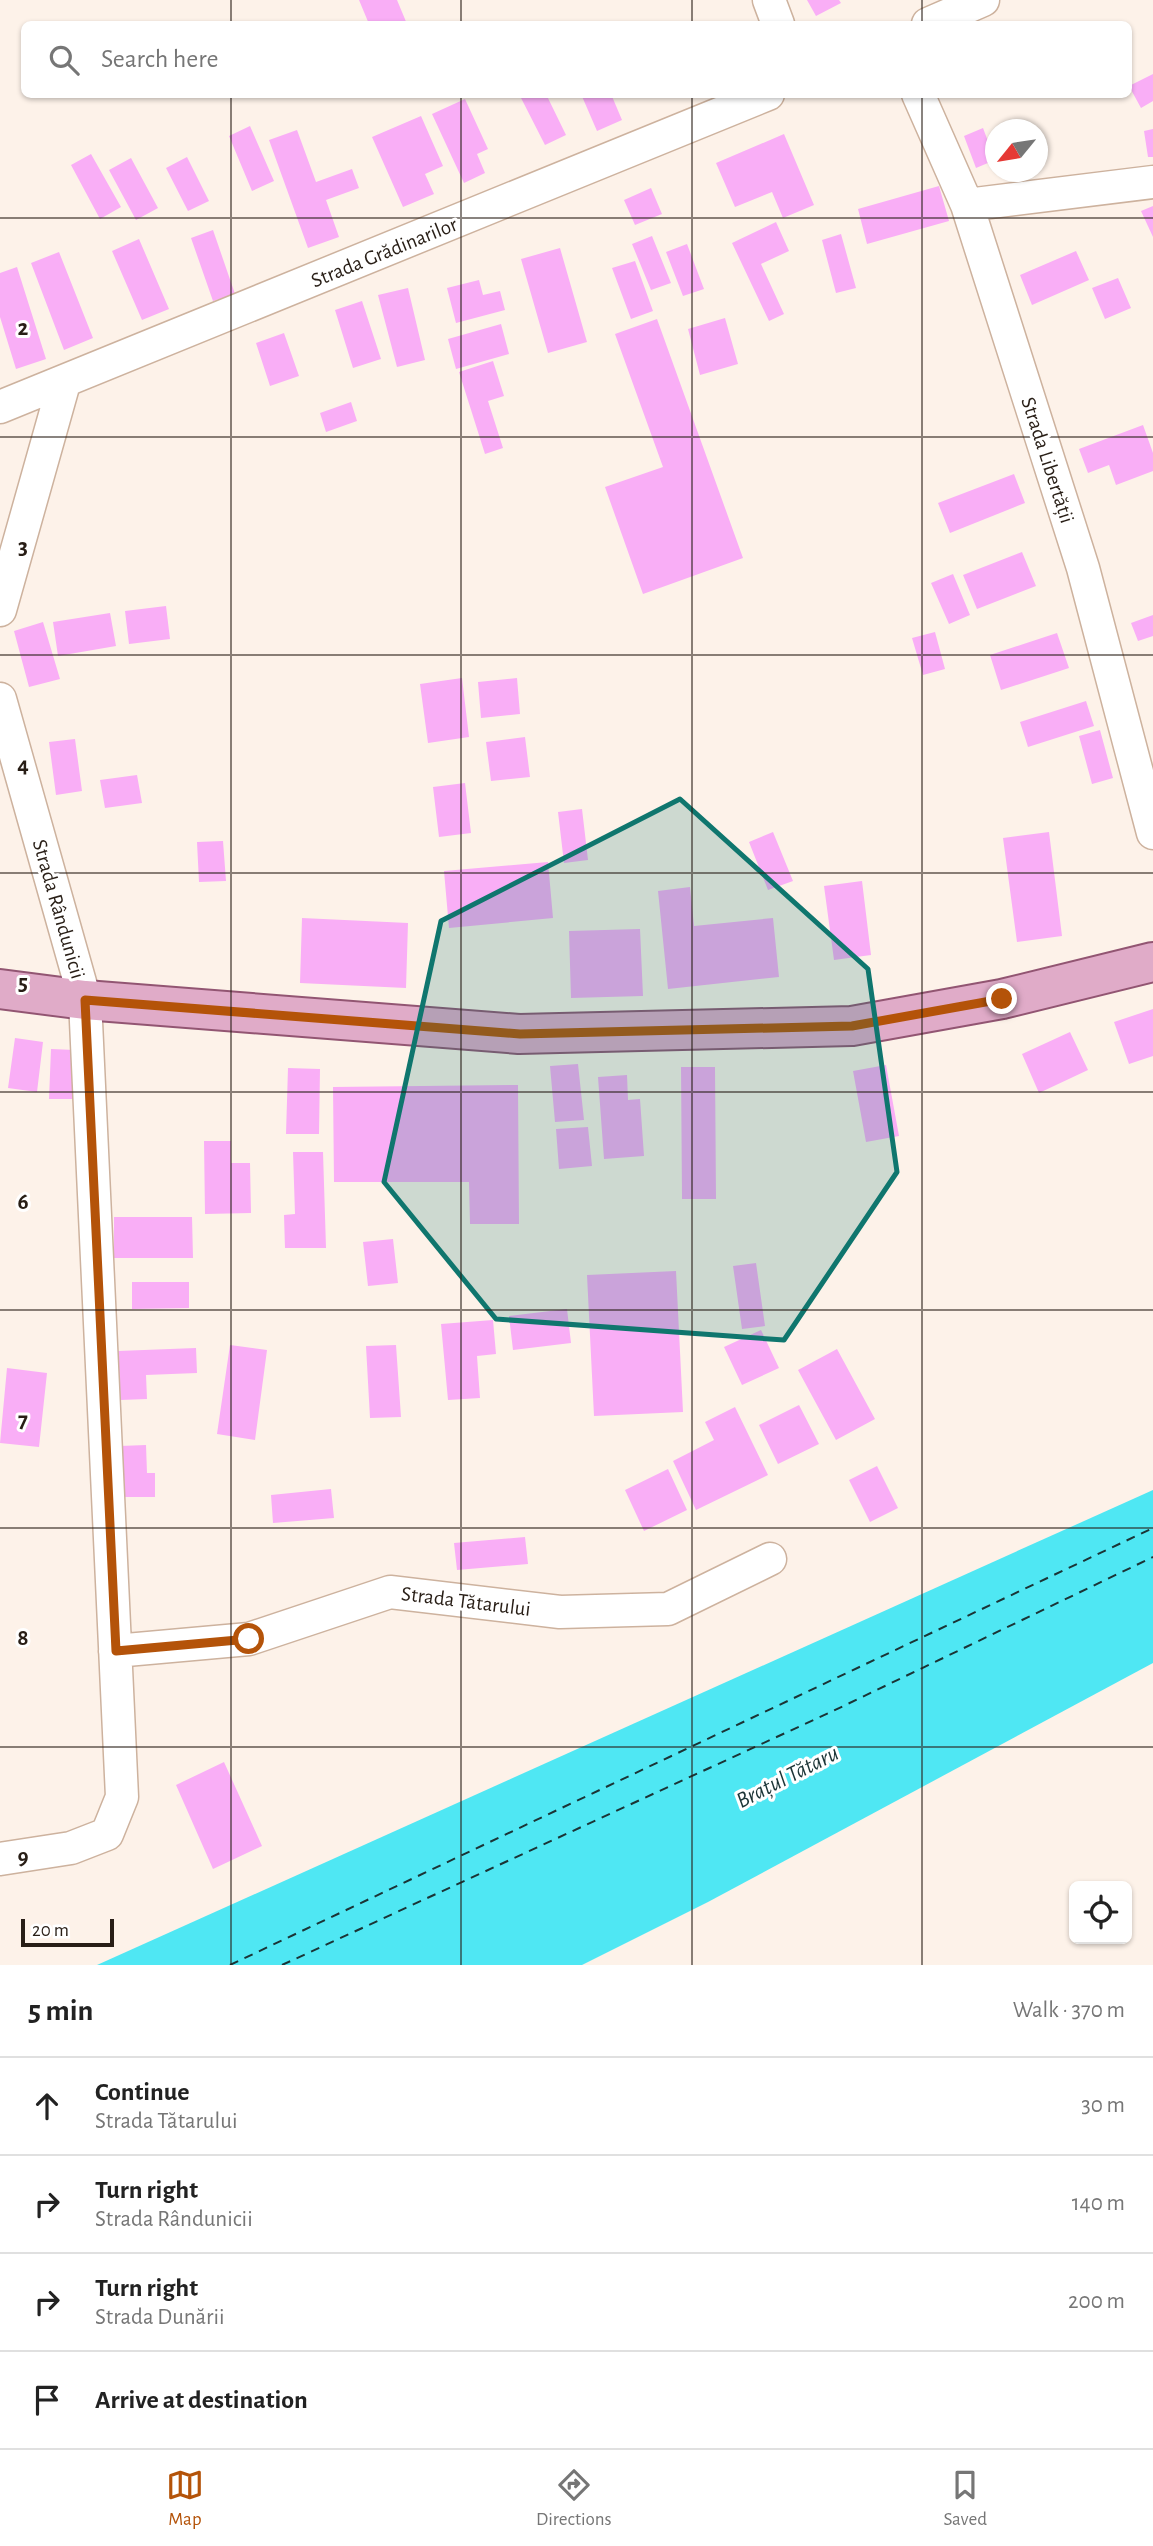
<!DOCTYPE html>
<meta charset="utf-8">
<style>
:root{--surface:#fff;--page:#f6f6f6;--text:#222;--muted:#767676;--line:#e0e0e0;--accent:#b45309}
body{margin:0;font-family:"Alegreya Sans",sans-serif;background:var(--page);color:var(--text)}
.controls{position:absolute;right:21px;bottom:21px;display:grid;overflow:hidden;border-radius:10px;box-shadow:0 2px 5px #0004}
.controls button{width:63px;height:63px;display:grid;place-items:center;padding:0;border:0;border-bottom:2px solid var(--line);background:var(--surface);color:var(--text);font:35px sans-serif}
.compass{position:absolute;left:985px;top:119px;width:63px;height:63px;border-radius:50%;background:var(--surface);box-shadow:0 2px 5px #0004;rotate:240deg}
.scale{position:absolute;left:21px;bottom:18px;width:93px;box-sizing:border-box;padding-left:7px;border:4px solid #281e16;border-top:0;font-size:19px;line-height:24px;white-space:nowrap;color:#281e16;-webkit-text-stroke:5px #fff;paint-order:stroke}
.stop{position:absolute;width:21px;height:21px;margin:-16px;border:5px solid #b45309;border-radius:50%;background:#fff}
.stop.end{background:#b45309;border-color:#fff;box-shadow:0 2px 7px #0008}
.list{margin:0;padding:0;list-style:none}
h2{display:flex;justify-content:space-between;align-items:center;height:91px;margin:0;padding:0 28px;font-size:30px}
h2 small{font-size:23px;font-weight:400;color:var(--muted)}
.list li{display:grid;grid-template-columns:46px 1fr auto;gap:21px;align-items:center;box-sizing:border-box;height:98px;padding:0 28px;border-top:2px solid var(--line)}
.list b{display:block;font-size:26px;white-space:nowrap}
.list p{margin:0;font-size:23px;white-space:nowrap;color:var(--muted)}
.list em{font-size:23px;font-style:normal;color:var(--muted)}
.icon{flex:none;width:38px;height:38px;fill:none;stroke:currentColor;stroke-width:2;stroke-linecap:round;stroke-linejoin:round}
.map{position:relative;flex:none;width:1153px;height:1965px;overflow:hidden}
.search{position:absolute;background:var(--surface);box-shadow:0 2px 5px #0004;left:21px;right:21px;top:21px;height:77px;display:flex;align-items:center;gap:18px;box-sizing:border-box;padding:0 24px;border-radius:10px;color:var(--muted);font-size:26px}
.sheet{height:483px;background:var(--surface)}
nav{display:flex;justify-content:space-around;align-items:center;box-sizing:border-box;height:98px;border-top:2px solid var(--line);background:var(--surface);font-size:19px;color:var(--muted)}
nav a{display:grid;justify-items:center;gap:4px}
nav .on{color:var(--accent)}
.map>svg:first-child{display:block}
</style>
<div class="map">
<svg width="1153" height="1965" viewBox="0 0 1153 1965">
<rect width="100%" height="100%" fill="#fdf2e9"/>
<!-- water -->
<path fill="#4fe7f3" d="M1153 1490V1663L708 1902 582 1965H97Z"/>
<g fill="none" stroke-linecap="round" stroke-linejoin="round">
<!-- ferry -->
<path stroke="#1b3436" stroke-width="2" stroke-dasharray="9 7" stroke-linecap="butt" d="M230 1965 1153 1528
M282 1965 833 1711 1153 1557"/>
</g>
<!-- building -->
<path fill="#f9aef6" d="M359 0H397L407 24H369Z
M807 0H839L841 3 816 16Z
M1153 74V101L1141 108 1129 86Z
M519 94H546L566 135 545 145Z
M581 94H611L622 120 597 131Z
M465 99 488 149 477 154 485 173 464 183 432 114Z
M421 116 443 166 425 174 434 194 403 207 372 137Z
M250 126 274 181 252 191 229 136Z
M983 128 995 160 976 168 964 136Z
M1153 129V157H1148L1144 131Z
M297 130 316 182 352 169 359 188 326 200 339 237 308 248 269 140Z
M784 134 814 205 783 218 772 192 735 207 716 163Z
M91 154 121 207 100 219 71 165Z
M187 157 209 201 188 211 166 168Z
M131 158 158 208 136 220 109 170Z
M939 186 949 221 867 244 858 209Z
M651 188 662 214 635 225 624 200Z
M1153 206V237L1141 211Z
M776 222 789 251 761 264 784 314 769 321 732 243Z
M213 230 235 294 213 301 191 238Z
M841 234 856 288 836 293 822 240Z
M652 236 671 283 651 290 632 244Z
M139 239 169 309 142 320 112 251Z
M687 244 704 289 683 296 666 252Z
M560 248 587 342 548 353 521 259Z
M1076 251 1089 280 1032 305 1020 275Z
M59 252 93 338 64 350 31 263Z
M635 261 653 311 631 319 612 268Z
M17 267 46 359 16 369 0 317V273Z
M1118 278 1131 308 1105 319 1092 288Z
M479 280 483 295 500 291 505 310 456 323 447 288Z
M408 288 425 360 397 367 378 295Z
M362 301 381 359 353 368 335 310Z
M725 318 738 364 700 375 688 329Z
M657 319 743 558 643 594 605 487 663 467 615 334Z
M501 324 509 354 456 369 448 339Z
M284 333 299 376 270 386 256 343Z
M493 361 504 396 488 401 503 448 485 454 459 372Z
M351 402 357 421 326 432 320 413Z
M1143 425 1153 453V471L1116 485 1109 465 1088 473 1079 449Z
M1014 474 1025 503 950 533 938 503Z
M1022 552 1036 586 977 609 963 575Z
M953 574 970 615 949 624 931 583Z
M166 606 170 639 129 644 125 611Z
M110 613 116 646 58 656 53 622Z
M1153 615V636L1138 641 1131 623Z
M43 622 60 679 29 687 14 631Z
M935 632 945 669 923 675 912 638Z
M1057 633 1069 668 1001 690 990 655Z
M462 678 469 737 428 743 420 684Z
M517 678 520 714 481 718 478 682Z
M1086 701 1094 726 1028 747 1020 722Z
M1100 730 1113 778 1092 784 1079 736Z
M525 737 530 777 491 781 486 742Z
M75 739 82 791 56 795 49 742Z
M137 775 142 803 105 808 100 780Z
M465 783 471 833 439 837 433 787Z
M582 809 588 860 564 863 558 812Z
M773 832 793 881 768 890 749 842Z
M1049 832 1062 936 1017 942 1003 838Z
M223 841 226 881 199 882 197 842Z
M548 862 553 918 449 928 444 871Z
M862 881 871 955 834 960 824 886Z
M690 887 694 926 773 918 779 977 668 989 658 891Z
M302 918 408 923 406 988 300 983Z
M640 929 643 996 571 998 569 931Z
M1153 1009V1056L1129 1064 1114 1022Z
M1070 1032 1088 1070 1039 1093 1022 1054Z
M15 1038 43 1042 37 1092 8 1088Z
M51 1049 75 1050 74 1099H49Z
M578 1064 584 1120 555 1122 550 1066Z
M886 1065 899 1136 866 1142 853 1071Z
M681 1067H715L716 1199H682Z
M288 1068 320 1069 319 1134H286Z
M627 1075 628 1100 640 1099 644 1156 604 1159 598 1077Z
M518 1085 519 1224H470L469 1182H334L333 1087Z
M588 1127 592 1166 559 1169 556 1129Z
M204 1141H231V1163H250L251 1213 205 1214Z
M293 1152H323L326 1248H285L284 1215 295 1214Z
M114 1217H192L193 1258H114Z
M393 1239 398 1283 368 1286 363 1242Z
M756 1263 765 1326 742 1329 733 1266Z
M676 1271 683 1412 594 1416 587 1275Z
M132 1282H189V1308L132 1309Z
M567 1309 571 1343 513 1350 509 1316Z
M493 1320 496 1354 477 1356 480 1398 448 1400 441 1324Z
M761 1330 779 1368 742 1385 724 1347Z
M230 1345 267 1350 255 1440 217 1434Z
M396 1345 401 1417 370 1418 366 1346Z
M196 1348 197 1373 146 1375 147 1399 120 1400 118 1351Z
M837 1349 875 1419 836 1440 798 1370Z
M7 1368 47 1373 39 1447 0 1443Z
M799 1405 819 1444 778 1464 759 1425Z
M735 1407 768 1475 696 1510 673 1461 714 1440 705 1422Z
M146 1445 147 1473H155V1497H121L120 1446Z
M877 1466 898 1508 870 1522 849 1480Z
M668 1469 687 1510 644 1531 625 1490Z
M331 1489 334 1518 273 1523 271 1495Z
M525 1537 528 1564 457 1570 454 1543Z
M224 1762 262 1846 213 1869 176 1785Z"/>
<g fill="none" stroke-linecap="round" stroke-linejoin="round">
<defs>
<path id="minor" d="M769 0 778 24
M928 24 983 0
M918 94 967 205 1083 568 1153 833
M967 205 1153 182
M0 407 768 94
M0 610 64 383
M0 699 85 1000 122 1797 107 1834 71 1848 0 1859
M115 1651 249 1639 390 1592 560 1612 668 1609 770 1559"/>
<path id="major" d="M0 989 85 1000 519 1034 852 1026 1002 999 1153 962"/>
</defs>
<!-- minor casing -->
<use href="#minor" stroke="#cdb29e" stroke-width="35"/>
<!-- major casing -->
<use href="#major" stroke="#925572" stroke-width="42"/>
<!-- minor -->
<use href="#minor" stroke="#fff" stroke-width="32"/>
<!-- major -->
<use href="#major" stroke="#e0abc8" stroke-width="38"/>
</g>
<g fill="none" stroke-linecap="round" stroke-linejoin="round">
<!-- route -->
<path stroke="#b45309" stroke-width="9" d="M249 1639 116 1651 85 1000 520 1034 852 1026 1002 999"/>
</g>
<!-- marked area -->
<path fill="#0f766e" fill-opacity="0.2" stroke="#0f766e" stroke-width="5" stroke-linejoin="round" d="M680 799 868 969 897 1172 784 1340 496 1319 384 1182 441 921Z"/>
<!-- grid -->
<path fill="none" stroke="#281e16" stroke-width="2" stroke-opacity="0.55" d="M231 0V24M461 0V24M692 0V24M922 0V24M231 94V1965M461 94V1965M692 94V1965M922 94V1965M0 218H1153M0 437H1153M0 655H1153M0 873H1153M0 1092H1153M0 1310H1153M0 1528H1153M0 1747H1153"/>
<g text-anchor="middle" stroke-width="6" stroke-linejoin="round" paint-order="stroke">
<!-- street labels -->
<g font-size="21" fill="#281e16" stroke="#fff">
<text transform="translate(384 252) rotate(-22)" y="7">Strada Grădinarilor</text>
<text transform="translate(1048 460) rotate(72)" y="7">Strada Libertății</text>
<text transform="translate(59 909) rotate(74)" y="7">Strada Rândunicii</text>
<text transform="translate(466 1601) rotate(7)" y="7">Strada Tătarului</text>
</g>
<!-- water labels -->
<g font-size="23" font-style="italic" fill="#1b3436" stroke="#fff">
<text transform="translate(787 1776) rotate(-27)" y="8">Brațul Tătaru</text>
</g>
</g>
<g font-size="23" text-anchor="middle" font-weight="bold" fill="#281e16" stroke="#fff" stroke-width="6" stroke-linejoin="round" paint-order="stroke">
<text x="23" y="335">2</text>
<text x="23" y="554">3</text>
<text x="23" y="772">4</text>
<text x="23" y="990">5</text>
<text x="23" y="1209">6</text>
<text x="23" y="1427">7</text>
<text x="23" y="1645">8</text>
<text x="23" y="1864">9</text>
</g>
</svg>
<div class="controls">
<button><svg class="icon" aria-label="locate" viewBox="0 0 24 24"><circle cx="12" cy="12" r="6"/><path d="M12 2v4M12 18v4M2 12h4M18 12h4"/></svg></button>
</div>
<svg class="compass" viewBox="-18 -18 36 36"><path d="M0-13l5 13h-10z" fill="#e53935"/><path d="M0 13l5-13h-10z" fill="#767676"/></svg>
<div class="scale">20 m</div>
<div class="stop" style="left:249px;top:1639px"></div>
<div class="stop end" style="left:1002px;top:999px"></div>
<div class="search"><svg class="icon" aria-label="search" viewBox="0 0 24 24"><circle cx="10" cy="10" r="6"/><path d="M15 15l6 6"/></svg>Search here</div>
</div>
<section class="sheet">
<h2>5 min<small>Walk · 370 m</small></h2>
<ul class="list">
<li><svg class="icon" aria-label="ahead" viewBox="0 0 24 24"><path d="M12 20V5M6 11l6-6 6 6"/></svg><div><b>Continue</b><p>Strada Tătarului</p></div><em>30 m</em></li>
<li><svg class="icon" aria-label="right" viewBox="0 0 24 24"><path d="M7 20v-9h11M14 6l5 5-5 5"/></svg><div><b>Turn right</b><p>Strada Rândunicii</p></div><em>140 m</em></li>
<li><svg class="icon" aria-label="right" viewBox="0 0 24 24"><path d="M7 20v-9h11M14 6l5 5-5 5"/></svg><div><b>Turn right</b><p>Strada Dunării</p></div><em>200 m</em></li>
<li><svg class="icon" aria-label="arrive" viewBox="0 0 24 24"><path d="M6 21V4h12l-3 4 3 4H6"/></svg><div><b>Arrive at destination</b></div></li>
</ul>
</section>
<nav>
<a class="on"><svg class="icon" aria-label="map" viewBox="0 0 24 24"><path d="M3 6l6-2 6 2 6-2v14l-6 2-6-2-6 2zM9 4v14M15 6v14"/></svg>Map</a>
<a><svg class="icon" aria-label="directions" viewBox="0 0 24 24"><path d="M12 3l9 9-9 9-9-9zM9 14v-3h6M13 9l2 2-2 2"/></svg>Directions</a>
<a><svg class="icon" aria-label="saved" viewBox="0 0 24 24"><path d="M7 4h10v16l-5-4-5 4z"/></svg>Saved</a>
</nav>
